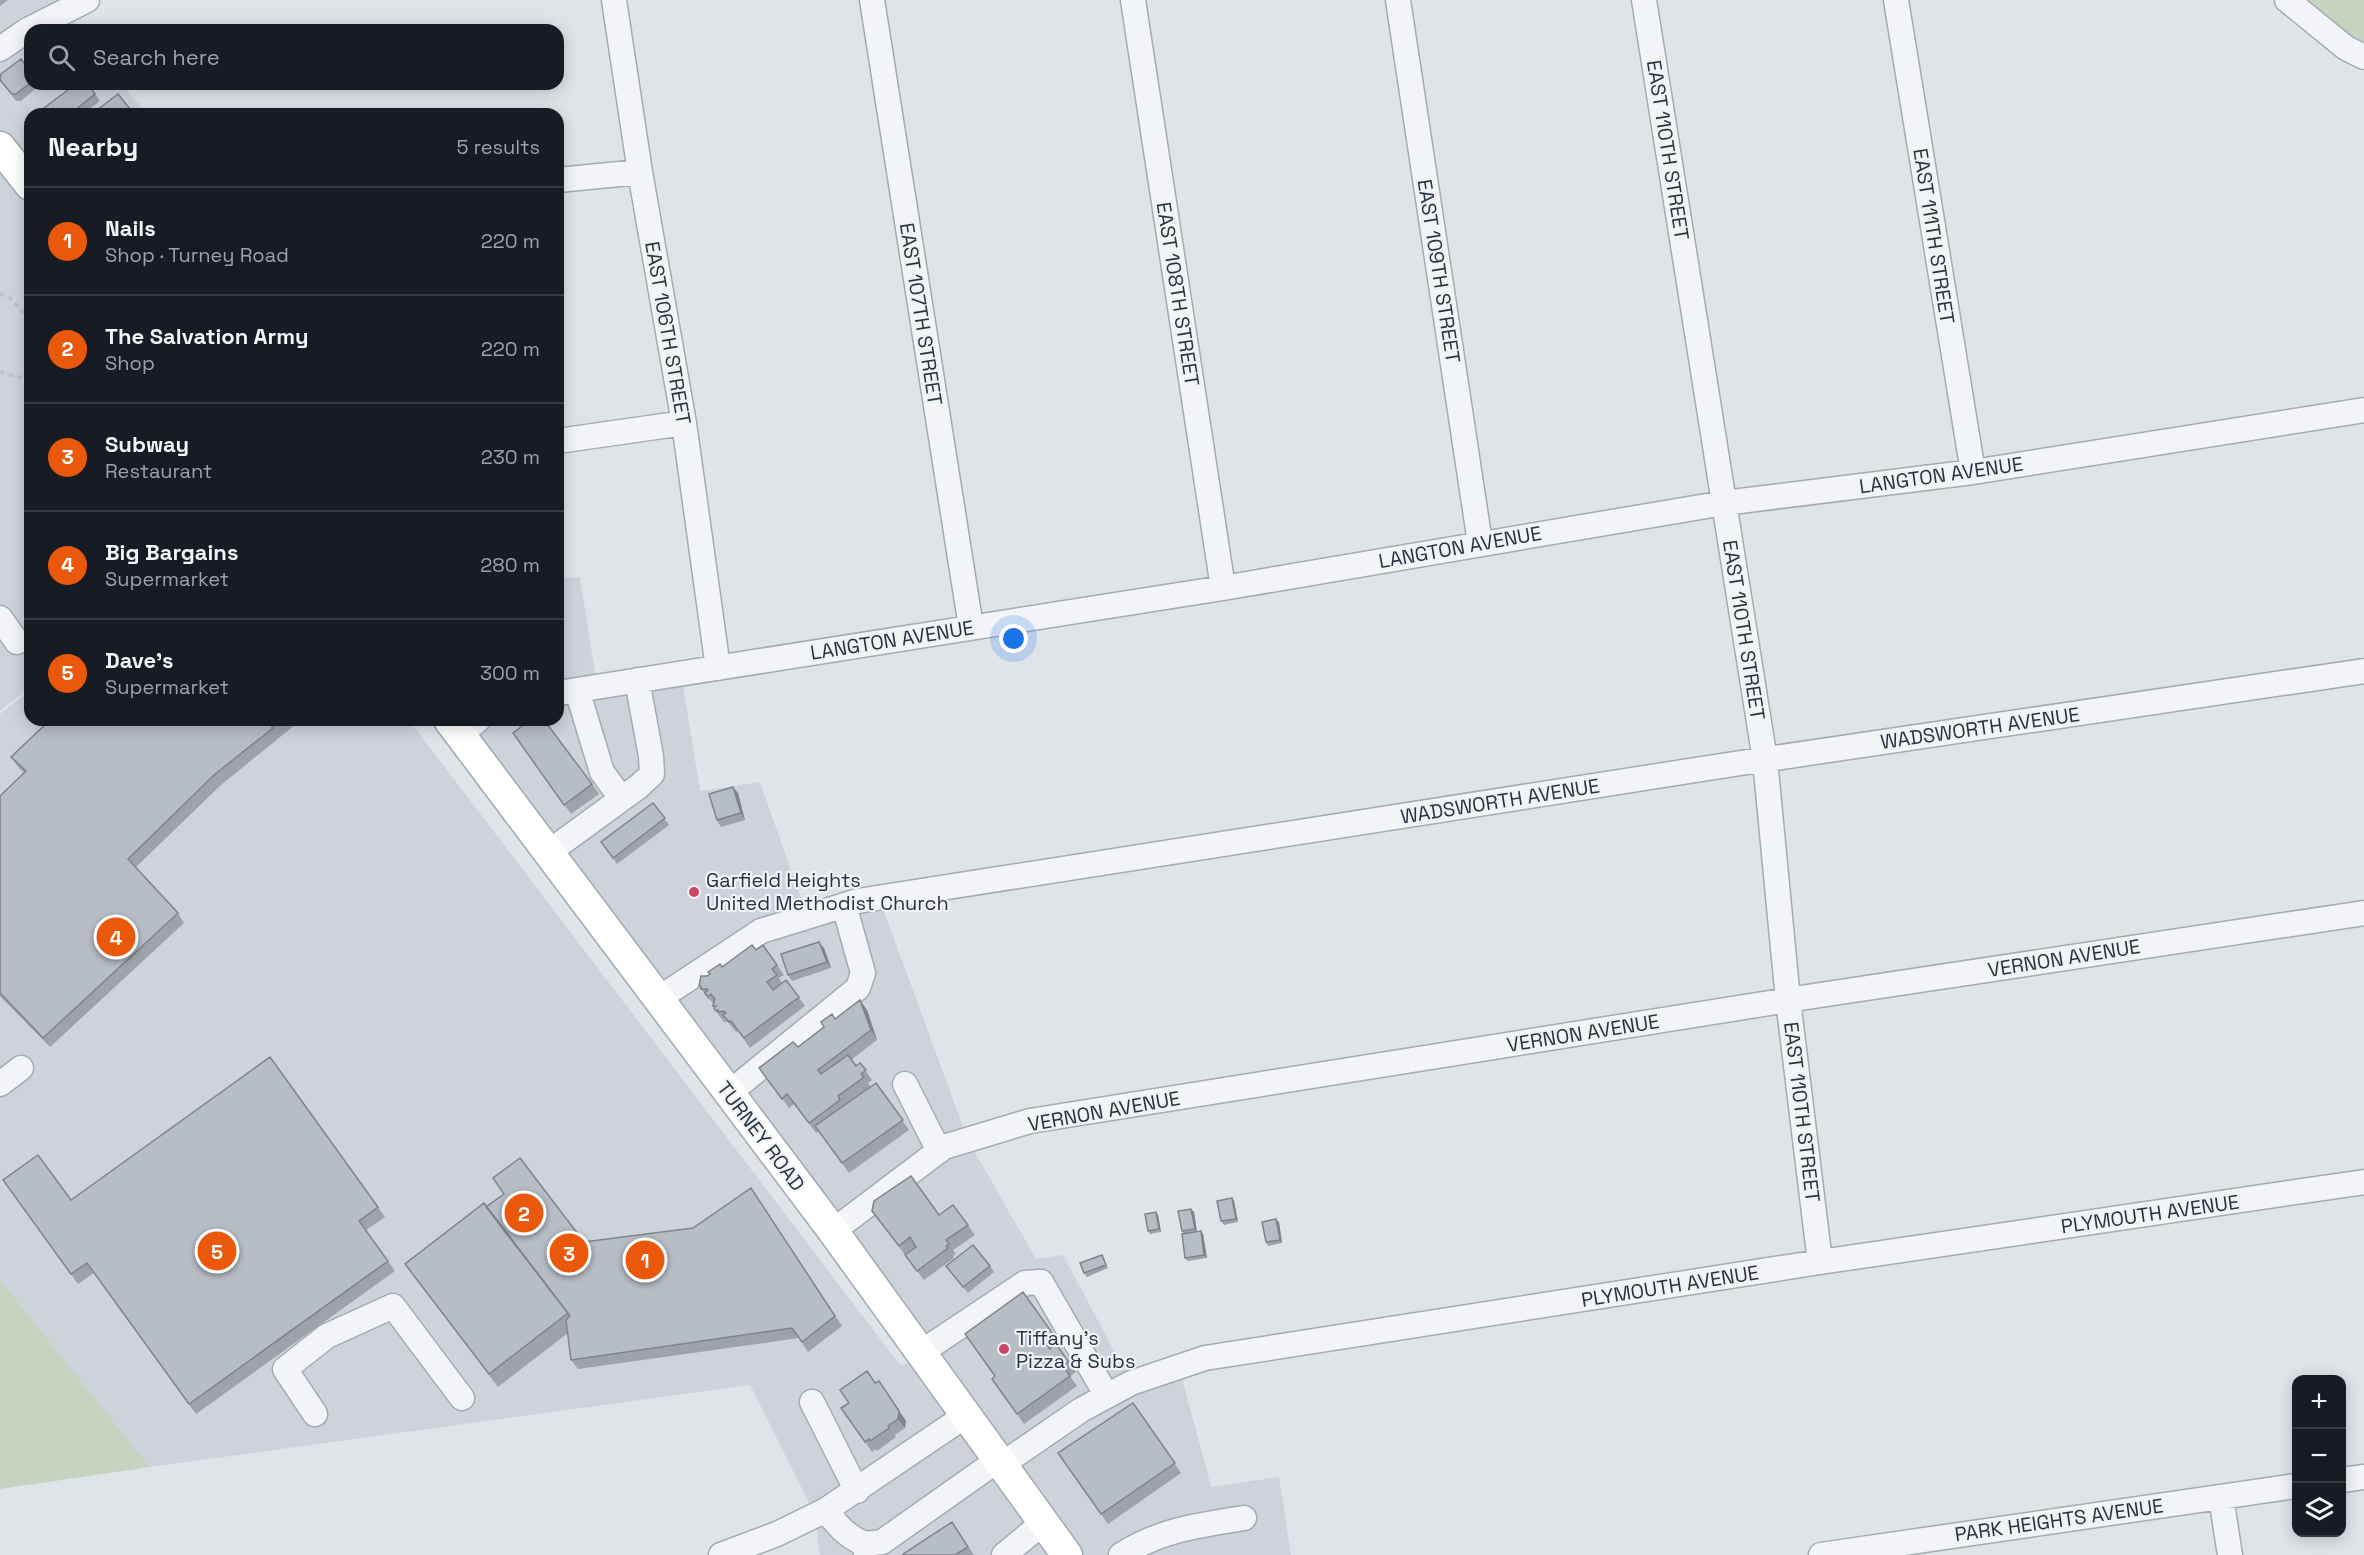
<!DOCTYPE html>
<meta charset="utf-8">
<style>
:root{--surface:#171b24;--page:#242831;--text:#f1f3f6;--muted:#9ea1a6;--line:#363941;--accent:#ea580c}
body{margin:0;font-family:"Space Grotesk",sans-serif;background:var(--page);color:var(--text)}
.controls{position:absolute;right:18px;bottom:18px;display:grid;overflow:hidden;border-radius:12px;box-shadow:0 3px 15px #0003}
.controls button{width:54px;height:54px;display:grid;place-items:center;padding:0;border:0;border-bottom:2px solid var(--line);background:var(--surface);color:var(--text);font:30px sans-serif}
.you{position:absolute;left:1014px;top:639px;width:21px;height:21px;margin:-15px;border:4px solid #fff;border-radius:50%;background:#1a73e8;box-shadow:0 0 0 9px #1a73e833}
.badge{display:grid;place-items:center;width:39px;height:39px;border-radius:50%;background:var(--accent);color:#fff;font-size:20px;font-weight:700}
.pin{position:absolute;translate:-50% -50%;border:3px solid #fff;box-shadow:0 2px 6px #0006}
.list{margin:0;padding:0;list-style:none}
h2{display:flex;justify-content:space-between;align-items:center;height:78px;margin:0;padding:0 24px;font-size:26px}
h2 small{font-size:20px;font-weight:400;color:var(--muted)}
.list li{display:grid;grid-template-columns:39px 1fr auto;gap:18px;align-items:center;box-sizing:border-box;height:108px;padding:0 24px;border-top:2px solid var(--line)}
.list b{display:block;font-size:22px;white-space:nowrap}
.list p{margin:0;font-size:20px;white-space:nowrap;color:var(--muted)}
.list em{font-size:20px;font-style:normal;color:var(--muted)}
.icon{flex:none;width:33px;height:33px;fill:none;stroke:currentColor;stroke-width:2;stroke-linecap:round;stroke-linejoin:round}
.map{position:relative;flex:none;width:2364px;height:1555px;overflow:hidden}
.search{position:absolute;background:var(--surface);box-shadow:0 3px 15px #0003;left:24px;top:24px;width:540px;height:66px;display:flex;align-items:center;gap:15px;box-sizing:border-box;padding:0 21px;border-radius:18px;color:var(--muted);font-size:22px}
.panel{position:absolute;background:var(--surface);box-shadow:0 3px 15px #0003;left:24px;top:108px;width:540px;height:618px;border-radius:18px}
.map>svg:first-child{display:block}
</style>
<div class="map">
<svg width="2364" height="1555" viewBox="0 0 2364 1555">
<rect width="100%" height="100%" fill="#dfe4e9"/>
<!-- built -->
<path fill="#ced3db" d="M0 0H87L64 11 79 30H30V84H122L146 114H30V687L0 711Z
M580 577 597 686 681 673 700 791 760 782 807 916 879 898 968 1140 1036 1259 1063 1255 1131 1383 1179 1367 1211 1487 1279 1477 1291 1555H820L815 1515 750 1385 150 1467 0 1279V714L30 690V720H409L900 1365 925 1361 449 720H558V579Z"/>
<!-- green -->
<path fill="#c6d3c1" d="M2287 0H2364V57Z
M0 1279 150 1467 0 1489Z"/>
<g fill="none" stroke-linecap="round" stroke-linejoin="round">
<defs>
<path id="minor" d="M614 0 640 172 684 423 718 668
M872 0 971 627
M1133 0 1223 588
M1398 0 1480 543
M1644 0 1765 760 1788 1000 1820 1262
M1896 0 1973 472
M2287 0 2346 48 2364 57
M0 49 26 31 87 0
M558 180 640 172
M558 441 684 423
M0 618 17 642
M577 690 602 772 621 798
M558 693 1223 588 1724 503 1973 472 2364 410
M460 735 478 720
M549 852 638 787 652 774 651 756 637 680
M658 999 761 931 858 901 1734 764 2364 671
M0 1084 21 1068
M905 1084 939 1151
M729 1093 858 988 863 973 844 905
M833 1231 944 1147 1030 1121 1807 997 2364 913
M920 1353 1025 1283 1041 1282 1107 1396
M812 1402 857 1491
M315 1414 285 1369 327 1336 393 1306 462 1398
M1001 1465 1081 1410 1131 1383 1205 1358 1820 1262 2364 1182
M2342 1480 2364 1477
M2221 1497 2230 1555
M826 1510C837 1525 847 1537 865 1544L866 1555
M865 1544 882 1542 998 1460
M721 1555 777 1534 826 1510 965 1416
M1004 1555 1044 1522
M1121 1555C1160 1530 1199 1525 1244 1518
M1821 1555 2296 1486"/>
<path id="major" d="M0 147 30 185
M449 720 833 1231 1067 1555"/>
</defs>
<!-- minor casing -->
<use href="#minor" stroke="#a4abb3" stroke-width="27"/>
<!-- major casing -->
<use href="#major" stroke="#9fa9b4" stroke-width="33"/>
<!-- path -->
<path stroke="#bdc2c7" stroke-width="4" stroke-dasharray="4.5 4.5" stroke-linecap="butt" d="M0 294 9 297 30 320
M0 372 26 379"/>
<!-- minor -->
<use href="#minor" stroke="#f2f4f7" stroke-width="24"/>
<!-- major -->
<use href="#major" stroke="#fff" stroke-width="30"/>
</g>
<!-- wall -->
<path fill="#9da3a9" d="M0 0H8L0 6Z
M30 71V84H41L21 101H16L0 80Z
M88 84 100 101 83 114H36Z
M50 720H301L221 785 136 867 178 913 184 923 50 1047 0 996V796L24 773 18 767 11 757Z
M513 733 592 784 599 794 571 814Z
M738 793 745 820 721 827 717 820Z
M653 803 669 825 617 864 601 842Z
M763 945 784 975 779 978 782 983 786 980 805 1006 750 1048 738 1031 736 1032 728 1022H725L723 1021 714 1008 712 1002 709 999H708L699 986 707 976 756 950Z
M824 948 831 968 792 981 788 975Z
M867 1010 877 1040 851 1060 856 1066 860 1063 872 1080 868 1083 871 1087 876 1083 909 1130 849 1173 819 1131 816 1133 794 1104 789 1108 759 1068 798 1047 835 1019Z
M270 1057 385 1217 366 1230 395 1271 196 1414 94 1273 78 1284 3 1180 71 1200Z
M751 1188 842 1326 808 1352 799 1338 578 1369 571 1360 568 1333 498 1387 405 1264 486 1207 584 1242 693 1228Z
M1232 1198 1234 1201 1238 1222 1224 1225 1221 1221Z
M953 1205 975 1235 953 1250 956 1254 953 1256 954 1258 924 1280 872 1211 939 1215Z
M1191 1209 1194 1212 1197 1232 1201 1231 1203 1234 1207 1258 1188 1261 1185 1258 1184 1234 1182 1231Z
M1158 1215 1161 1232 1150 1234 1148 1231Z
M1279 1222 1282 1243 1268 1246 1266 1242Z
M1102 1255 1108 1268 1087 1277 1084 1273Z
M946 1266H990L994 1272 968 1293Z
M1023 1292 1060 1344 1057 1346 1076 1372 1070 1376 1077 1386 1024 1424 992 1379 995 1376Z
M879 1381 906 1421 905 1428 895 1435 896 1437 877 1451 876 1449 872 1452 841 1408Z
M1133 1403 1181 1473 1108 1524 1058 1453Z
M952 1522 974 1555H904Z"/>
<!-- shaded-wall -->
<path fill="#80848a" d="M733 787 738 793 745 820 741 813Z
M819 942 824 948 831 968 827 962Z
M860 1000 867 1010 877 1040 871 1030Z
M1232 1198 1234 1201 1238 1222 1236 1219Z
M1191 1209 1194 1212 1197 1232 1195 1229Z
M1156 1212 1158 1215 1161 1232 1159 1229Z
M1276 1219 1279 1222 1282 1243 1280 1240Z
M1201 1231 1203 1234 1207 1258 1204 1255Z
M899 1411 906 1421 905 1428 898 1419Z"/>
<!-- building -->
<path fill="#b7bdc5" stroke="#80848a" stroke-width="1.5" d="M21 59 30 71V83L16 94H12L0 80 1 74Z
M76 84H88L95 94 70 114H36Z
M118 94 134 114H92Z
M30 119V129L25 122Z
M50 720H267L273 728 214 775 128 859 178 913 43 1038 0 993V796L26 771 11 757Z
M267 720H276L271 725Z
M530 720H544L592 784 564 805 513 733Z
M733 787 741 813 717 820 709 794Z
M653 803 665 818 613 858 601 842Z
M819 942 827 962 788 975 781 954Z
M752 945 756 950 763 945 777 965 772 969 777 975 767 982 773 990 786 980 799 997 744 1038 731 1021 729 1022 723 1015 726 1013 724 1011 718 1012V1010L716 1011 714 1008 716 1006H713L715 999 711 994 708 996 705 993 708 990 707 989H701V986H699L701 976H707L710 974 708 972 720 964 722 967Z
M860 1000 871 1030 818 1070 821 1074 848 1055 856 1066 860 1063 866 1070 861 1074 864 1077 838 1096 840 1100 809 1123 787 1094 782 1099 759 1068 793 1042 798 1047 824 1027 821 1022 832 1014 835 1019Z
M270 1057 378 1207 359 1221 388 1261 189 1404 87 1263 71 1274 3 1180 38 1155 71 1200Z
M876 1083 903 1120 842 1163 815 1126Z
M520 1158 584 1242 693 1228 751 1188 835 1316 802 1342 792 1328 571 1360 566 1320 570 1316 486 1207 504 1194 493 1178Z
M911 1176 939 1215 953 1205 968 1225 946 1240 949 1244 946 1246 948 1248 917 1271 905 1255 916 1247 910 1237 899 1246 872 1211 874 1201Z
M1232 1198 1236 1219 1221 1221 1217 1201Z
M484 1203 568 1313 489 1374 405 1264Z
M1191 1209 1195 1229 1182 1231 1178 1211Z
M1156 1212 1159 1229 1148 1231 1145 1214Z
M1276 1219 1280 1240 1266 1242 1262 1222Z
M1201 1231 1204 1255 1185 1258 1182 1234Z
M973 1245 990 1266 963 1287 946 1266Z
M1102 1255 1106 1265 1084 1273 1080 1263Z
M1023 1292 1053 1334 1044 1341 1050 1349 1056 1344 1069 1362 1063 1366 1070 1376 1017 1414 992 1379 995 1376 965 1334Z
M867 1371 875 1383 879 1381 899 1411 898 1419 888 1426 889 1428 870 1441 869 1439 865 1442 841 1408 849 1403 840 1390Z
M1133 1403 1175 1463 1101 1514 1058 1453Z
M952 1522 968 1547 955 1555H904L903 1554Z"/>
<!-- markers -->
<g fill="#ce4463" stroke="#eff2f6" stroke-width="2">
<circle cx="694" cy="892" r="6"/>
<circle cx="1004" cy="1349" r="6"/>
</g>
<g text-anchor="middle" stroke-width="4.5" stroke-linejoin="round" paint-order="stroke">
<!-- street labels -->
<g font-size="20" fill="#283340" stroke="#eff2f6">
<text transform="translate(1668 150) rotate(81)" y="7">EAST 110TH STREET</text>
<text transform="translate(1934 236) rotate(81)" y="7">EAST 111TH STREET</text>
<text transform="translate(1439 271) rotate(81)" y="7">EAST 109TH STREET</text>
<text transform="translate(1178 294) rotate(81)" y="7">EAST 108TH STREET</text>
<text transform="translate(921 314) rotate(81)" y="7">EAST 107TH STREET</text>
<text transform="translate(668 333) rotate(80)" y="7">EAST 106TH STREET</text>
<text transform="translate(1941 475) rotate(-8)" y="7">LANGTON AVENUE</text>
<text transform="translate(1460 547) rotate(-10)" y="7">LANGTON AVENUE</text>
<text transform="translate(1744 630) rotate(81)" y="7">EAST 110TH STREET</text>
<text transform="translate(892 640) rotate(-9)" y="7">LANGTON AVENUE</text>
<text transform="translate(1980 728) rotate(-8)" y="7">WADSWORTH AVENUE</text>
<text transform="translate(1500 801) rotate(-9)" y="7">WADSWORTH AVENUE</text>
<text transform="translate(2064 958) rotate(-9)" y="7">VERNON AVENUE</text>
<text transform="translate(1583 1033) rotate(-9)" y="7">VERNON AVENUE</text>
<text transform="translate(1104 1111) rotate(-10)" y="7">VERNON AVENUE</text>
<text transform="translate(1802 1112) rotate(83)" y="7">EAST 110TH STREET</text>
<text transform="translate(761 1136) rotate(53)" y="7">TURNEY ROAD</text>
<text transform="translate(2150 1214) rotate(-8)" y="7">PLYMOUTH AVENUE</text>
<text transform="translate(1670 1286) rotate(-9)" y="7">PLYMOUTH AVENUE</text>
<text transform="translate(2059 1520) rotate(-8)" y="7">PARK HEIGHTS AVENUE</text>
</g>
<!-- poi labels -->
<g font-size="20" fill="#283340" stroke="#eff2f6" text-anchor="start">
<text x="706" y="887">Garfield Heights<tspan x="706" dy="23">United Methodist Church</tspan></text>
<text x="1016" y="1345">Tiffany’s<tspan x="1016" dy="23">Pizza &amp; Subs</tspan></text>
</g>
</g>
</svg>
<div class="controls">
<button>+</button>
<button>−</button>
<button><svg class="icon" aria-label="layers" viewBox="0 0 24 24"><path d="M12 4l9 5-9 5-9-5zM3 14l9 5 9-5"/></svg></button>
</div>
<div class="you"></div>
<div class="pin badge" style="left:645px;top:1260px">1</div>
<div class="pin badge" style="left:524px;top:1213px">2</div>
<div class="pin badge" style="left:569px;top:1253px">3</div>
<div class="pin badge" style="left:116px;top:937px">4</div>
<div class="pin badge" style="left:217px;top:1251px">5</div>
<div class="search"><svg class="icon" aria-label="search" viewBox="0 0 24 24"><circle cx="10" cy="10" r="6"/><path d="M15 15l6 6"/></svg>Search here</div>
<section class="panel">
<h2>Nearby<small>5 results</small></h2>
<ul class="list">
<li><span class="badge">1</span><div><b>Nails</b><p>Shop · Turney Road</p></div><em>220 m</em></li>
<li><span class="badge">2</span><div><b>The Salvation Army</b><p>Shop</p></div><em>220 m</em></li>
<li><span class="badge">3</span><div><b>Subway</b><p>Restaurant</p></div><em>230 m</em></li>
<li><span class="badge">4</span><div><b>Big Bargains</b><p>Supermarket</p></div><em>280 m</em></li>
<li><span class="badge">5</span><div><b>Dave's</b><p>Supermarket</p></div><em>300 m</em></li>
</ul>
</section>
</div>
